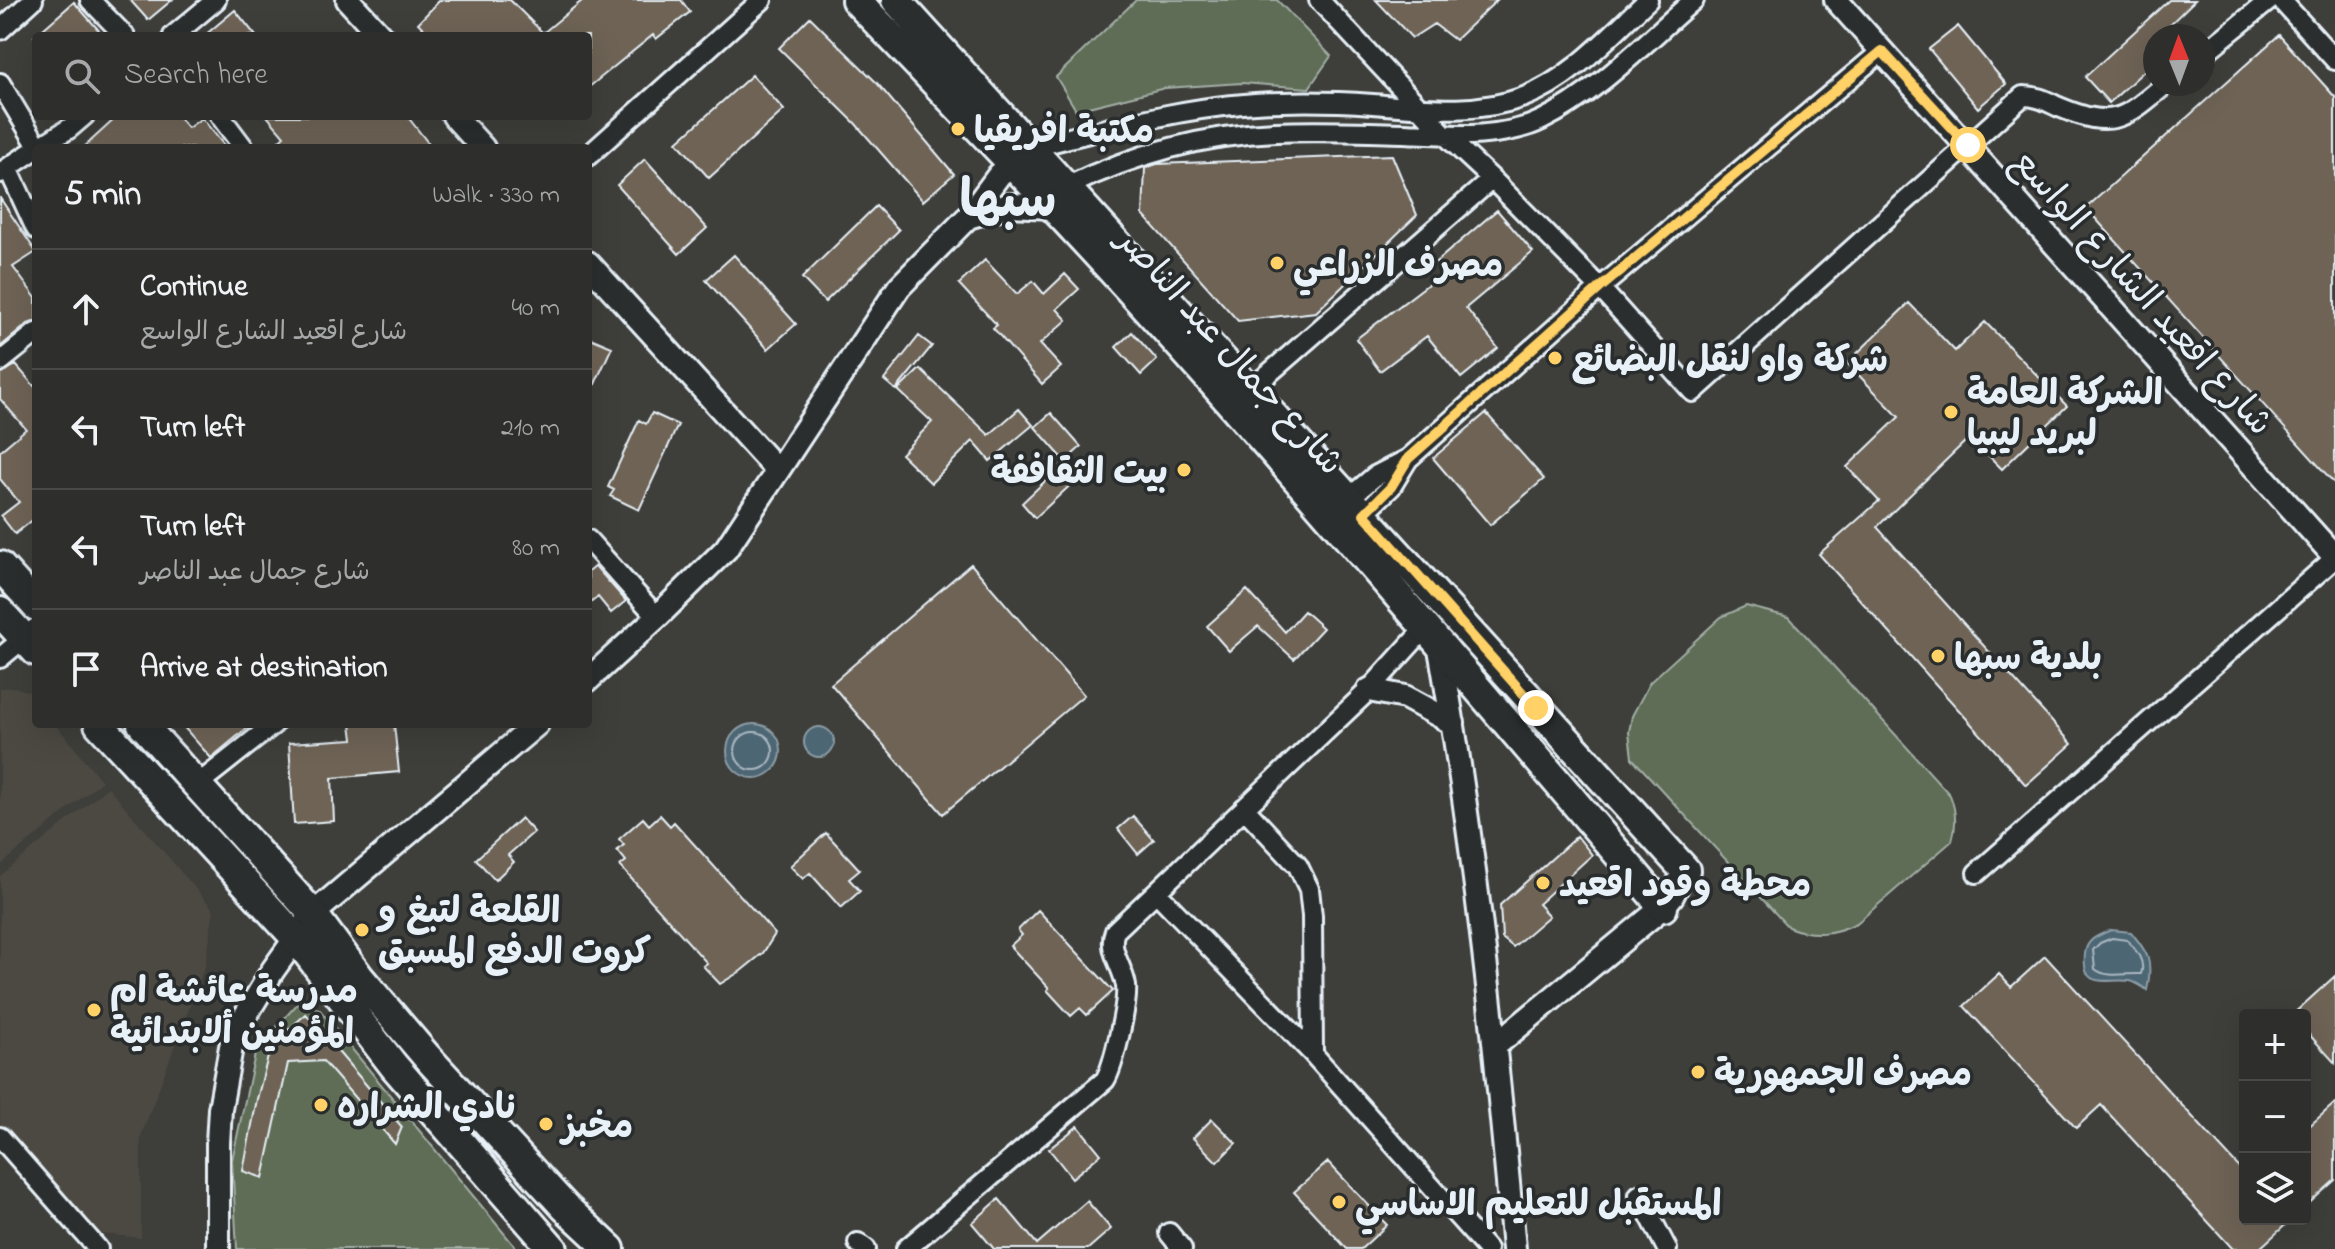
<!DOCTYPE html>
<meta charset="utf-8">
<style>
:root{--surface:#2e2e2c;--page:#3a3a38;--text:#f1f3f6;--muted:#a7a8a9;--line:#494a48}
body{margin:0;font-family:"Indie Flower","Playpen Sans Arabic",sans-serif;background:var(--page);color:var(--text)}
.controls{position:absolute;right:24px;bottom:24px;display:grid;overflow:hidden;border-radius:8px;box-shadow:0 8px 32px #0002}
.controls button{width:72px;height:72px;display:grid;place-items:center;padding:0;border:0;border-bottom:2px solid var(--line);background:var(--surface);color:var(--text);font:40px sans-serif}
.compass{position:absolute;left:2143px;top:24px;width:72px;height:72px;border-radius:50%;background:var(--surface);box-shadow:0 8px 32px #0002;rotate:359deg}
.stop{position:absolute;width:24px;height:24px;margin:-18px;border:6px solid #ffd166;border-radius:50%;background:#fff}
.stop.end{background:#ffd166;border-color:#fff;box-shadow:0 2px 8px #0008}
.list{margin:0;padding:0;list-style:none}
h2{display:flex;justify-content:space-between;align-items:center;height:104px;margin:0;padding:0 32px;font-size:34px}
h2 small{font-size:26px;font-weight:400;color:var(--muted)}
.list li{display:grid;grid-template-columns:52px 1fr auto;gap:24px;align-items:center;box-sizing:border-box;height:120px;padding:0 32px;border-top:2px solid var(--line)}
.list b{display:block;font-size:30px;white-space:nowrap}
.list p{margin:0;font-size:26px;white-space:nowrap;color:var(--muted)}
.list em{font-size:26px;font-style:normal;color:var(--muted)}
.icon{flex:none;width:44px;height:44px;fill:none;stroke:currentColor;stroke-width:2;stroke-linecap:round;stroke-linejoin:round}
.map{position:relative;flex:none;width:2335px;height:1249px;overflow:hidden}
.search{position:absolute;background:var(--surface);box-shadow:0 8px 32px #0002;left:32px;top:32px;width:560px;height:88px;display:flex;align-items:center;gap:20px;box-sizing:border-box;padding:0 28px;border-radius:8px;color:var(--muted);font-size:30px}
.panel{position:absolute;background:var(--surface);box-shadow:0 8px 32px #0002;left:32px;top:144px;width:560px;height:584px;border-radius:8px}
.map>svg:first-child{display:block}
</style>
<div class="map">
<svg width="2335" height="1249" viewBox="0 0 2335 1249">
<rect width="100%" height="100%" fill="#3e3e3a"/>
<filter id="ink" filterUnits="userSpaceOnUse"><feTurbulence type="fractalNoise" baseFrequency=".0125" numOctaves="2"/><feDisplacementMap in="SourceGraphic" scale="16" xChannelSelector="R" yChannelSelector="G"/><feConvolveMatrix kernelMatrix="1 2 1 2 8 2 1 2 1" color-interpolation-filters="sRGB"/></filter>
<g filter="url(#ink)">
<!-- built -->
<path fill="#4c4942" d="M14 687 30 692 36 700V724H55L102 781 0 866V688Z
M108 787 214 910 205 966 141 1136V1238L93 1233 0 1127V876Z"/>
<!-- green -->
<path fill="#5e6d56" stroke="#a3afa7" stroke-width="2" d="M1136 0H1277L1331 56 1309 88 1242 83 1165 88 1076 110 1056 77Z
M1746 606 1789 617 1950 795C1956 810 1957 825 1952 841L1857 923C1834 934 1813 937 1788 927L1632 758 1629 732 1632 716 1650 682 1721 617Z
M299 1002 319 1009 517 1249H237L232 1160 256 1050Z"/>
<!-- water -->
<path fill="#4e6673" stroke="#8c9ea8" stroke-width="2" d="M727 751a27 27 0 1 1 54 0a27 27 0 1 1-54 0Z
M804 742a15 15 0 1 1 30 0a15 15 0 1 1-30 0Z
M2111 930 2131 932C2149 954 2153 961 2147 990 2141 986 2136 982 2130 981 2107 978 2081 991 2085 954 2086 939 2099 935 2111 930Z"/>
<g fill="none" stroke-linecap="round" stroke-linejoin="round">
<!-- shore -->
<path stroke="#aab9c3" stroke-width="2" d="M735 751a19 19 0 1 1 38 0a19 19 0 1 1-38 0Z
M2112 938 2127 940C2135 949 2146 961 2141 974 2127 973 2107 979 2095 969L2093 950 2100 943Z"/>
</g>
<!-- building -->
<path fill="#6e6455" stroke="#e8f1f8" stroke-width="2" d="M130 0H172L148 20Z
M440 0H510L543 33 583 0H681L690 12 656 39 653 35 588 88V36H431L418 23Z
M1376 0H1497L1455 40 1434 24 1412 38Z
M2169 0H2195L2158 36H2155V61L2109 103 2085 77Z
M74 2 104 36H35Z
M235 10 256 36H204Z
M810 17 877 83 954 174 923 201 855 123 779 48Z
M1958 26 2006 84 1978 108 1929 49Z
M2279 35 2335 97V484L2086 208Z
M752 75 784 110 709 178 677 142Z
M118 116H177L188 128 202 118 226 148H83Z
M267 116H407L432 148H271L284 136Z
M1392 155 1417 215 1316 312 1238 321 1143 215 1145 168 1157 164Z
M645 159 707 228 679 254 617 185Z
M0 198 36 252 13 267 36 298V321L28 324 0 347Z
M876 206 899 230 825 302 802 278Z
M1497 210 1533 252 1466 308 1498 348 1461 378 1427 336 1380 371 1356 339 1444 272 1436 262Z
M734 255 796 324 768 349 706 280Z
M985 260 1017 294 1033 281 1044 294 1065 274 1079 289 1057 309 1067 320 1040 344 1061 367 1042 384 993 328 997 325 959 284Z
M1909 303 1955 351 1985 322 2067 406 2002 469 1970 437 1877 527 2072 744 2026 785 1819 554 1879 501 1847 467 1899 417 1847 363Z
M1132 332 1157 360 1141 375 1116 347Z
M919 336 932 346 896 390 884 380Z
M588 337 612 347 588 399Z
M16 365 36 388V522L34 519 15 534 1 516 19 502 0 479V451L26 429 0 399V374Z
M920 369 989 435 1019 409 1033 425 990 461 973 441 931 483 901 454 932 422 898 390Z
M652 413 678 425 639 510 610 496 614 490 608 487 639 420 646 424Z
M1051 413 1081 447 1065 461 1035 427Z
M1486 413 1544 479 1490 525 1433 458Z
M1063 464 1077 479 1035 518 1022 503Z
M971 564 1084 695 943 814 831 684Z
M595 566 626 601 611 613 598 597 588 605V572Z
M1247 590 1285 632 1304 611 1323 628 1294 659 1258 626 1229 651 1207 626Z
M181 724H252L211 758Z
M351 724H394L399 772 332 778 334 821 294 824 289 743 353 739Z
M660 815 670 826 674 822 775 934 763 953 741 971 720 984 703 966 707 963 620 866 626 861 617 850 624 845 619 839 643 818 649 825Z
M1133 816 1154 840 1138 854 1118 829Z
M521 818 534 832 508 855 514 862 495 880 476 859Z
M826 833 860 870 849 879 860 891 841 908 810 873 803 879 790 866Z
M1577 836 1592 855 1538 904 1549 916 1513 947 1502 938 1500 905Z
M1038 910 1113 991 1087 1015 1080 1008 1071 1016 1047 990 1049 988 1010 946 1022 935 1018 930Z
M2045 956 2245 1174V1219H2292L2259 1249H2233L2101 1105 2076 1128 1964 1006 1999 974 2011 987Z
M2335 976V1063L2305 1030V1015H2292Z
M306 1014 402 1127 395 1144 323 1061 288 1063 263 1178 243 1171 257 1099 271 1045Z
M2335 1103V1180L2305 1207V1130Z
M1212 1119 1236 1143 1217 1162 1193 1138Z
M1078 1126 1101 1154 1072 1178 1049 1149Z
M1328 1162 1387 1225 1361 1249H1347L1294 1192Z
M999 1199 1037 1244 1087 1201 1111 1229 1088 1249H994L972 1223Z"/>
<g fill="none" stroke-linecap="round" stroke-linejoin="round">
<defs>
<path id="minor" d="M90 0 125 36
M1319 0 1445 135 1492 179 1600 288 1693 392 2023 96C2038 96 2046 101 2059 107 2114 130 2124 119 2166 84
M2281 0 2335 60
M0 30 33 0
M173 36 216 0
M2203 54 2270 0
M0 83 39 148
M220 116 244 148
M38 148 70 128 84 116
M1030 148C1113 127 1196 103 1282 102 1312 101 1343 102 1373 104 1424 108 1475 115 1524 97 1572 79 1611 34 1648 0
M588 156 762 0
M8 168 36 229
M0 173 36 149
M1066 187C1132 155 1203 135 1276 132 1319 130 1361 132 1404 133 1447 135 1502 140 1542 120 1599 92 1646 41 1694 0
M0 362 36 333
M1250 390 1492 179
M1343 503 1375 476 1408 459 1600 288 1882 51
M1356 521 1391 487 1408 459
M588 540 657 617
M0 658 36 628
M197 785 274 724
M1244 808 1298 866 1309 889 1312 916 1313 1054 1487 1249
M1977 873 2335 558
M1156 892 1313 1054
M0 1137 98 1249
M1639 1195 1667 1249
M1169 1233 1182 1249
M858 1243 866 1249
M906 1249 1105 1080C1114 1066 1128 1002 1126 986 1123 966 1107 950 1115 931L1369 690 1426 627"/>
<path id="tertiary" d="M348 0 381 36
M1836 0 2335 557
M454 116 483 148
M968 217 1009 205 1052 207
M588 263 776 469
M1439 643C1475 844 1496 1046 1514 1249
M588 680 657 617 726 549 899 287 968 217 999 175 1023 154
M1369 690 1405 697 1453 723
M1496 1045 1663 907 1672 896 1685 870
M218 1249V1143L220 1109 231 1047 235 1033 273 970 313 914 537 724"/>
<path id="primary" d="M856 0C980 129 1104 258 1222 393 1371 563 1518 735 1663 907
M896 0 1685 870
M0 566 36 606
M0 612 36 651
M99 724 295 937 394 1066 553 1249
M142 724 313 914 360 978 427 1057 565 1207 610 1249"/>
</defs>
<!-- minor casing -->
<use href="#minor" stroke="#e8f1f8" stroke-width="24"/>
<!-- tertiary casing -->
<use href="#tertiary" stroke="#e8f1f8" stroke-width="28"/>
<!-- primary casing -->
<use href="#primary" stroke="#e8f1f8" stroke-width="34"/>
<!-- minor -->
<use href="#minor" stroke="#2a2d2e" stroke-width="18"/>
<!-- tertiary -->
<use href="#tertiary" stroke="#2a2d2e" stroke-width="22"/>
<!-- primary -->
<use href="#primary" stroke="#2a2d2e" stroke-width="28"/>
</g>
</g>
<g fill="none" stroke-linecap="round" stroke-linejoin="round" filter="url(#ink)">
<!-- route -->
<path stroke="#ffd166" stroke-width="10" d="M1536 708 1364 514 1391 487 1408 459 1600 288 1882 51 1968 145"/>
</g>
<!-- markers -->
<g fill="#ffd166" stroke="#2a2d2e" stroke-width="3">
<circle cx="958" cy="129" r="8"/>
<circle cx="1277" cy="263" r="8"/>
<circle cx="1555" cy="358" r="8"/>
<circle cx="1951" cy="412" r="8"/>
<circle cx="1184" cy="470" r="8"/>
<circle cx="1938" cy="656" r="8"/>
<circle cx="1543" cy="883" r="8"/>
<circle cx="362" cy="930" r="8"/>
<circle cx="94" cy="1010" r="8"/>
<circle cx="1698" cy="1072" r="8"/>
<circle cx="321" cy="1105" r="8"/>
<circle cx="546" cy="1124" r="8"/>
<circle cx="1339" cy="1202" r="8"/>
</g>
<g text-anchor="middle" stroke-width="7" stroke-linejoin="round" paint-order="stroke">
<!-- poi labels -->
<g font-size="36" font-weight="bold" fill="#e8f1f8" stroke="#2a2d2e" text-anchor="start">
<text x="974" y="142">مكتبة افريقيا</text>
<text x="1293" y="276">مصرف الزراعي</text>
<text x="1571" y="371">شركة واو لنقل البضائع</text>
<text x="1967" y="404">الشركة العامة<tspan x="1967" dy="41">لبريد ليبيا</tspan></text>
<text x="1168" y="483" text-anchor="end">بيت الثقاففة</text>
<text x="1954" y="669">بلدية سبها</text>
<text x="1559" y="896">محطة وقود اقعيد</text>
<text x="378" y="922">القلعة لتبغ و<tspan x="378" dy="41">كروت الدفع المسبق</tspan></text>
<text x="110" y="1002">مدرسة عائشة ام<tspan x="110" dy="41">المؤمنين ألابتدائية</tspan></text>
<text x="1714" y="1085">مصرف الجمهورية</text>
<text x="337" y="1118">نادي الشراره</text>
<text x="562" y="1137">مخبز</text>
<text x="1355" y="1215">المستقبل للتعليم الاساسي</text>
</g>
<!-- street labels -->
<g font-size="36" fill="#e8f1f8" stroke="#2a2d2e">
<text transform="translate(2144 291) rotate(48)" y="13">شارع اقعيد الشارع الواسع</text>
<text transform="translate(1232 350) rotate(48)" y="13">شارع جمال عبد الناصر</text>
</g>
<!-- town labels -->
<g font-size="52" font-weight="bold" fill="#e8f1f8" stroke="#2a2d2e">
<text x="1008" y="216">سبها</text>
</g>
</g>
</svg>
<div class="controls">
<button>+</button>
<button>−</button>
<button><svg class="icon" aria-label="layers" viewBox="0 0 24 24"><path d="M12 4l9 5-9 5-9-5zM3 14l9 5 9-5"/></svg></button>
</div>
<svg class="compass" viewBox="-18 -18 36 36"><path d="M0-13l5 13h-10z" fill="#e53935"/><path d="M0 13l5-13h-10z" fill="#a7a8a9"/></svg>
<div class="stop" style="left:1968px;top:145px"></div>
<div class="stop end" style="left:1536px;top:708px"></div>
<div class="search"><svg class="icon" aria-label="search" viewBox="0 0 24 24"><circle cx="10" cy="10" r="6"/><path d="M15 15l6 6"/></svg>Search here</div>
<section class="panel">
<h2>5 min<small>Walk · 330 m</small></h2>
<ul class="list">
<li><svg class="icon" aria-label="ahead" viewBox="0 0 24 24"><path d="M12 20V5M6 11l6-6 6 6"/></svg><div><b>Continue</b><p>شارع اقعيد الشارع الواسع</p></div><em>40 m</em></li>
<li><svg class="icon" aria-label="left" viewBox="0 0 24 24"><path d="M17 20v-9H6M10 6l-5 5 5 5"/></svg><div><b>Turn left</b></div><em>210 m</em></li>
<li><svg class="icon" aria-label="left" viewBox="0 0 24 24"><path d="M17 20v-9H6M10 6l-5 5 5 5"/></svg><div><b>Turn left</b><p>شارع جمال عبد الناصر</p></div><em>80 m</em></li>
<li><svg class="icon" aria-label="arrive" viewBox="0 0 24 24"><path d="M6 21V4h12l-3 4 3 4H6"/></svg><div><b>Arrive at destination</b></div></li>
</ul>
</section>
</div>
